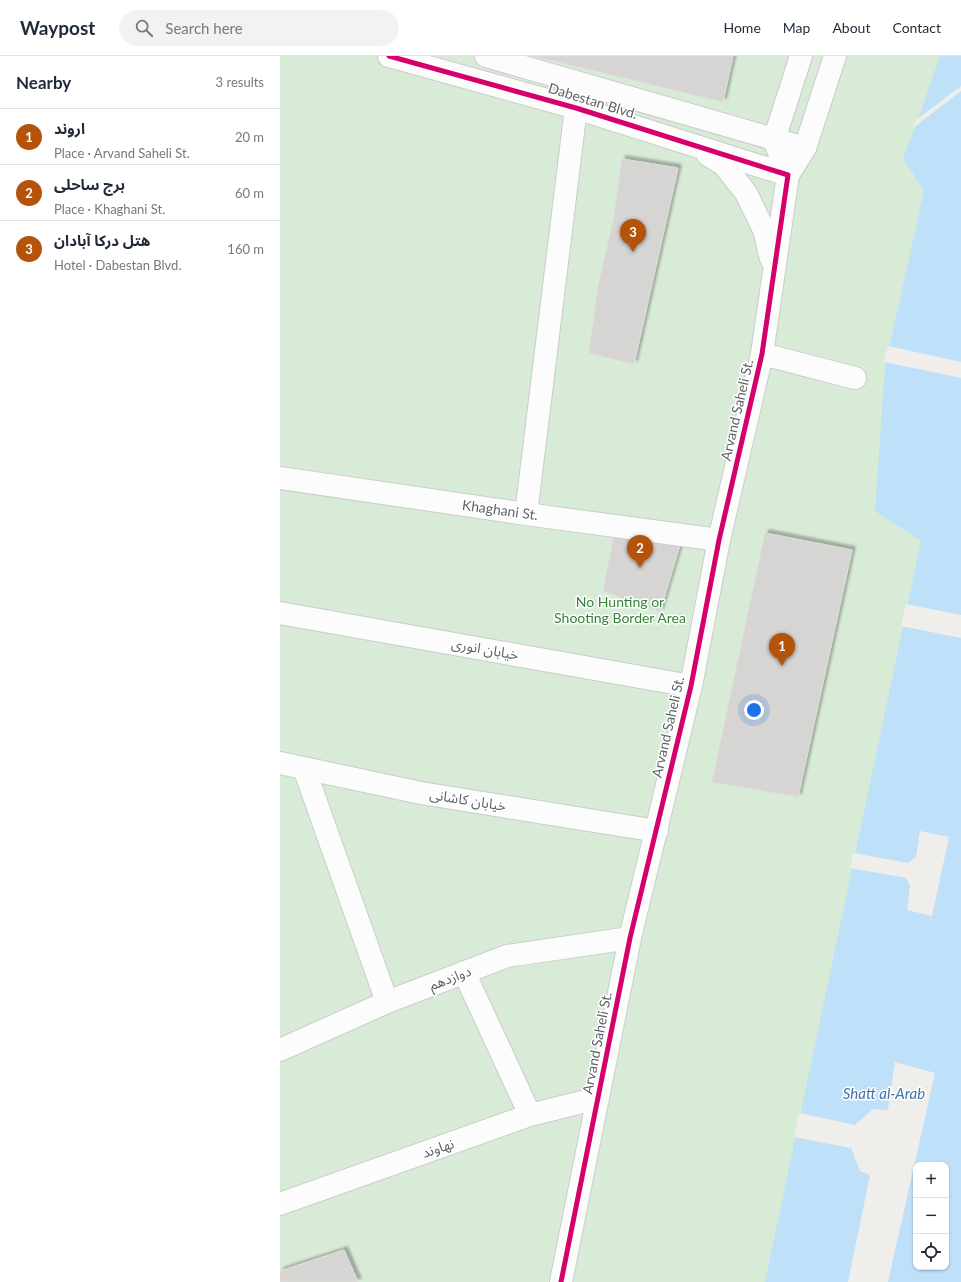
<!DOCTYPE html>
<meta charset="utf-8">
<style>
:root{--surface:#fff;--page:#f2f2f3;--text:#1f2937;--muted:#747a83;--line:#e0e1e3;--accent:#b45309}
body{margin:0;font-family:Lato,"Noto Sans Arabic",sans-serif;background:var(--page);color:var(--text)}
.controls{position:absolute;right:12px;bottom:12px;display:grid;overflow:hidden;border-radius:8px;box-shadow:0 1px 3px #0004}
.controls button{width:36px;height:36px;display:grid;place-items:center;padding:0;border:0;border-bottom:1px solid var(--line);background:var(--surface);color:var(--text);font:20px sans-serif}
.you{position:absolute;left:474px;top:654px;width:14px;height:14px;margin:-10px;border:3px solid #fff;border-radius:50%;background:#1a73e8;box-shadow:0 0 0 6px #1a73e833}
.badge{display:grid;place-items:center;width:26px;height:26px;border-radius:50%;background:var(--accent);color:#fff;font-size:13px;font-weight:700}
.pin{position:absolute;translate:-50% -33px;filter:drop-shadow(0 1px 2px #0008)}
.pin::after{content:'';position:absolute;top:21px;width:14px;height:12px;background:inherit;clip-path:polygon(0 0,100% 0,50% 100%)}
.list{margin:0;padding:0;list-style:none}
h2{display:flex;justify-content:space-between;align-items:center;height:52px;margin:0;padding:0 16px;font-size:17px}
h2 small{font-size:13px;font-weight:400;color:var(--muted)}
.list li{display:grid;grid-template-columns:26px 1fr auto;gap:12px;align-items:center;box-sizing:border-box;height:56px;padding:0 16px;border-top:1px solid var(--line)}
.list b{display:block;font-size:15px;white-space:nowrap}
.list p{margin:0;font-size:13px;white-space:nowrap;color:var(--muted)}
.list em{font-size:13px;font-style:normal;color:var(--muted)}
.icon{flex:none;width:22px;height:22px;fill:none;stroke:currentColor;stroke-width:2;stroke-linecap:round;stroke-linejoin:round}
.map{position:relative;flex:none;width:681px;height:1226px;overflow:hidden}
header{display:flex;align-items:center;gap:24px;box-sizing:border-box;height:56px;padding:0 20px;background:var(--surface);border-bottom:1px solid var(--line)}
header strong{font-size:19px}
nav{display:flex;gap:22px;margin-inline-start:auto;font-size:14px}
.search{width:280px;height:36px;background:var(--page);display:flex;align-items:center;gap:10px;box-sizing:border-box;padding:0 14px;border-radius:22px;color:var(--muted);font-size:15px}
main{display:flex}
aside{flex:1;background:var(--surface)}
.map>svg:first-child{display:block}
</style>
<header>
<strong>Waypost</strong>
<div class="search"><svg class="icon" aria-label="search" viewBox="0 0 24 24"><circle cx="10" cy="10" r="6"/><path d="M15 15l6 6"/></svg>Search here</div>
<nav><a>Home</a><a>Map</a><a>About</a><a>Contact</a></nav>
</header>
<main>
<aside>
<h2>Nearby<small>3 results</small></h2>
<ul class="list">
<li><span class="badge">1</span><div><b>اروند</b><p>Place · Arvand Saheli St.</p></div><em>20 m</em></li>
<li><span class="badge">2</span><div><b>برج ساحلی</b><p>Place · Khaghani St.</p></div><em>60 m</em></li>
<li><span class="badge">3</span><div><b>هتل درکا آبادان</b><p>Hotel · Dabestan Blvd.</p></div><em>160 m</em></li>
</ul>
</aside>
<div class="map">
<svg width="681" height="1226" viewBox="0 0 681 1226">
<defs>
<filter id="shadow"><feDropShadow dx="3.5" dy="-3.5" stdDeviation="1" flood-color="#0004"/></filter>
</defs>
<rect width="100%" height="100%" fill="#efeeea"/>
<!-- green -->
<path fill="#d8ebd6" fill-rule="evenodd" d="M0 0H681V1226H0ZM636 1109H666V1211H636Z"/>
<!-- water -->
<path fill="#bfe0f9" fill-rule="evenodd" d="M660 0H681V1226H485L641 485 595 455 605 310 644 135 623 102 639 61ZM636 1109H666V1211H636Z"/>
<!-- pier -->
<path fill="#efeeea" d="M681 30V35L633 72 636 64Z
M608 290 681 306V322L604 306Z
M626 548 681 559V582L621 570Z
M640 775 669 781 652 860 627 854 630 830 626 822 570 812 573 797 628 807 636 801Z
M615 1006 655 1017 608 1226H568L590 1119 580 1115 571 1092 514 1081 519 1057 575 1069 593 1053 608 1054Z"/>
<!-- building -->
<path fill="#d6d5d3" stroke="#deddd9" filter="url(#shadow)" d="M253 0H453L443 46Z
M342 103 398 112 354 308 309 297 318 231 334 161Z
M485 477 572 494 518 741 432 726Z
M334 479 400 489 380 556 323 535Z
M64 1194 78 1226H0V1215Z"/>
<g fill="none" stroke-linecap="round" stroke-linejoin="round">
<defs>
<path id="minor" d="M482 298 575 322
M0 422 246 458 439 484
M246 458 296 52
M0 557 411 630
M0 707 141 737 377 775
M24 712 107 946
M184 916 250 1059
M0 994 107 946 227 900 350 882
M0 1148 250 1059 318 1042"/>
<path id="tertiary" d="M109 0 296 52 508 119 482 298 439 484 411 630 350 882 281 1226
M206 0 525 92
M428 99 444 109 466 137 484 174 491 203"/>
<path id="secondary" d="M508 119 525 92 555 0
M508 119 494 84 521 0"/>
</defs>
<!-- minor casing -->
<use href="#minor" stroke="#cbcccc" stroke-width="24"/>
<!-- tertiary casing -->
<use href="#tertiary" stroke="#cbcccc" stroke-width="24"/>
<!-- secondary casing -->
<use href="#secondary" stroke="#cacacb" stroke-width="24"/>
<!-- minor -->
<use href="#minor" stroke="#fdfcfc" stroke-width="22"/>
<!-- tertiary -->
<use href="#tertiary" stroke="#fdfcfc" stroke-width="22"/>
<!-- secondary -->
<use href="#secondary" stroke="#fdfcfc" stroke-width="22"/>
<defs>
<path id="cycleway" d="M109 0 296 52 508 119 482 298 439 484 411 630 350 882 281 1226"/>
</defs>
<!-- cycleway casing -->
<use href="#cycleway" stroke="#fff" stroke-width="8"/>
<!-- cycleway -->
<use href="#cycleway" stroke="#d6006c" stroke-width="5"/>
</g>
<g text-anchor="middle" stroke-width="3" stroke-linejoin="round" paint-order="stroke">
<!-- street labels -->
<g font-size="14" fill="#5f6368" stroke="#fff">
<text transform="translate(313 45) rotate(17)" y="5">Dabestan Blvd.</text>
<text transform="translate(457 354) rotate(-77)" y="5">Arvand Saheli St.</text>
<text transform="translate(220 454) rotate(8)" y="5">Khaghani St.</text>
<text transform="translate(205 593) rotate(10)" y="5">خیابان انوری</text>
<text transform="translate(388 671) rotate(-77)" y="5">Arvand Saheli St.</text>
<text transform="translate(188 744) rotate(9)" y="5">خیابان کاشانی</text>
<text transform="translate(170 922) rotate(-21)" y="5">دوازدهم</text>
<text transform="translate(317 987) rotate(-79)" y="5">Arvand Saheli St.</text>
<text transform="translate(158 1092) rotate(-19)" y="5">نهاوند</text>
</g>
<!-- park labels -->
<g font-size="14" fill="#348238" stroke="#fff">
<text x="340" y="551">No Hunting or<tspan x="340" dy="16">Shooting Border Area</tspan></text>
</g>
<!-- water labels -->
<g font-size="15" font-style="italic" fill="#4174aa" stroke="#fff">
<text x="604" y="1043">Shatt al-Arab</text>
</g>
</g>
</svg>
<div class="controls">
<button>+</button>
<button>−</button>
<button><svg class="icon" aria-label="locate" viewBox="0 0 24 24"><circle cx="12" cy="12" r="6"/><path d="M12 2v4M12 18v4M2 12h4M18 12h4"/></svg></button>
</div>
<div class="you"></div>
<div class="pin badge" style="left:502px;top:610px">1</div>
<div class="pin badge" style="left:360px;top:512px">2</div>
<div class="pin badge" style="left:353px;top:196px">3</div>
</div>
</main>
